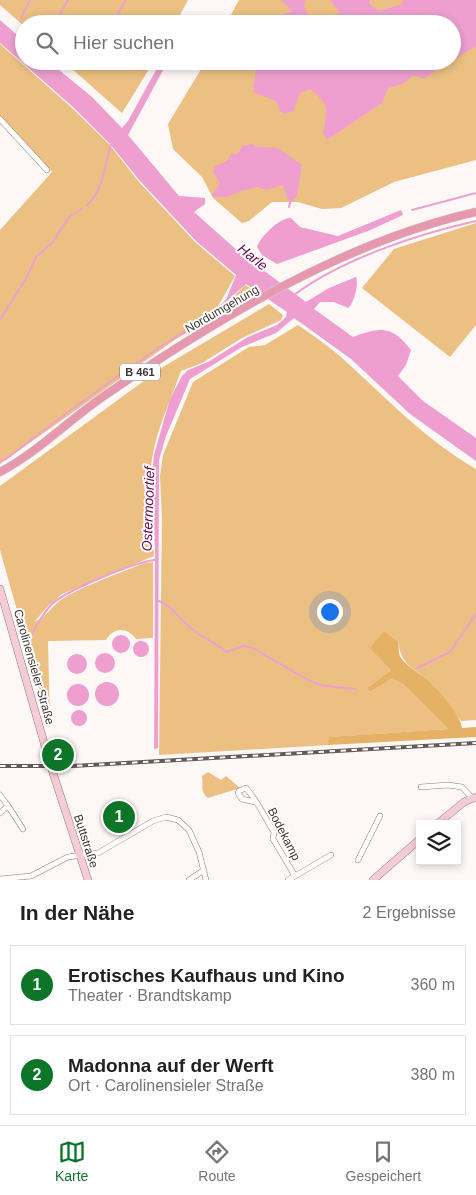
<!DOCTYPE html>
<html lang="de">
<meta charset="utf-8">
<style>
:root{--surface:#fff;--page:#f6f6f6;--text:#202124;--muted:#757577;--line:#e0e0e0;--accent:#0d7527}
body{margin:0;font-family:Arial,sans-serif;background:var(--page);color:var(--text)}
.controls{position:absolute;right:15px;bottom:15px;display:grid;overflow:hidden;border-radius:0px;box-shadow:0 2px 8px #0003}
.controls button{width:45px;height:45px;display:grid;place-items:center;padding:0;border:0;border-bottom:1px solid var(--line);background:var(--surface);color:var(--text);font:25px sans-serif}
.you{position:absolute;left:329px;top:611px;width:18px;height:18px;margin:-12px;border:4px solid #fff;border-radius:50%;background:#1a73e8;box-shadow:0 0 0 8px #1a73e833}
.badge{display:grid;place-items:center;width:32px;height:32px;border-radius:50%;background:var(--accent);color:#fff;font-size:16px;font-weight:700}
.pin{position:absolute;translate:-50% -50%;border:2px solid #fff;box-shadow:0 1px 5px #0006}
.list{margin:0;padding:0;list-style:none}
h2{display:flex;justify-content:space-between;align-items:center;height:65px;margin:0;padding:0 20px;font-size:21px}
h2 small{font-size:16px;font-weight:400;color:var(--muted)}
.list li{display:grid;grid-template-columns:32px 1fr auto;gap:15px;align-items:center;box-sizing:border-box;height:80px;margin:0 10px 10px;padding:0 10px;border:1px solid var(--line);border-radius:0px}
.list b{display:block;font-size:19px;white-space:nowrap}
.list p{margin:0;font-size:16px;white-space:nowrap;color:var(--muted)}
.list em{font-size:16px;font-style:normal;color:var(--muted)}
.icon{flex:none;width:28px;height:28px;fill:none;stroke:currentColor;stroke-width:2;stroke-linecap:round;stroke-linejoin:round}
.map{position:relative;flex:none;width:476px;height:880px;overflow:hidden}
.search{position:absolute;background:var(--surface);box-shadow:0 2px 8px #0003;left:15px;right:15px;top:15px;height:55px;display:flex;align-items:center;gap:12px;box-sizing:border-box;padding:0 18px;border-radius:28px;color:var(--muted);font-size:19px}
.sheet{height:245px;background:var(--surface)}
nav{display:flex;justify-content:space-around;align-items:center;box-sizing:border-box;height:70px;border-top:1px solid var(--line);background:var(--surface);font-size:14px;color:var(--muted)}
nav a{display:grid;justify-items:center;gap:2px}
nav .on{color:var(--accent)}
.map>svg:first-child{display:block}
</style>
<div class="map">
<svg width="476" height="880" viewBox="0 0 476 880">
<rect width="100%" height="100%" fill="#fdf7f6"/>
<!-- green -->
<path fill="#ebc082" d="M0 0H188L175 24H24V26L0 5Z
M239 0H476V160L394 182 341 208 322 209 298 202H272L249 221 242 223 213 198 202 177 173 149 168 124 206 61H452V24H226Z
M0 44 72 108 109 144 139 182 195 242 235 276 217 308H222L245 285 258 293 176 339 0 464V230L52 172 0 117Z
M63 61H154L122 113Z
M476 223V325L450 357 362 288 394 249Z
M269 304 283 315 281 320 242 338 202 363 181 371C171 399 157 428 152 459 147 490 152 524 154 556L62 594 47 607 35 621C45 619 53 605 62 599 88 584 117 574 145 563L153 562V638L136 639C127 627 114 627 106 640L48 641 50 727 0 550V486L163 367Z
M298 325C311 334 324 343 335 352 381 392 422 438 476 469V720L461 721C452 709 442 695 432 684 416 668 402 668 398 642L391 670 367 688 370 692 392 677 403 684 448 729 331 737 328 745 159 755 162 519 160 476 163 455 193 382 249 347 265 345Z
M208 772 221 780 226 776 240 788 208 798C199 790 204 786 202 776Z"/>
<!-- forest -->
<path fill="#e5b265" d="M384 631 398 642C399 647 398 654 401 658 409 669 422 674 431 683 441 693 461 716 462 728L476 727V737L328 745 329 737 448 729 403 684 392 678 370 692 367 688 391 670 370 648Z"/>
<!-- water -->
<path fill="#ee9fcf" d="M281 0H305L304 7 313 24H259L292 11Z
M330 0H370L369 3 378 11 400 5 404 0H476V46L452 61V24H324L326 18 340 13Z
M0 20 24 41V61H48L92 97 122 128 128 121 161 61H168L128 135 179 196 205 198V204L194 212 239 252 306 302 329 288 356 277C359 284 354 303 348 308L334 302H320L314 309 353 337C380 327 392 325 411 350L406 365 398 376 423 401 476 438V461L410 414 351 359 294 318 276 333 242 347 190 379 166 436 159 460 158 748 154 749 155 549 152 475 154 455 170 399 182 376 188 370 208 362 248 337 277 325 286 317 287 312 246 284 229 299 226 300 236 275 196 241 140 181 110 144 73 107 0 43Z
M257 61H452L423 79 414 75 402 84 388 88 382 103 327 140 323 133C328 108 330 105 310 89L300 93 294 110 285 114 280 111 276 101 253 92Z
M251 144 258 147 278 148 302 165 297 196 292 201 287 199 283 185 267 190 258 187 241 191 227 197H214L212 195 220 183 213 172 215 166 227 161 231 154H238L242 146Z
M401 210 403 215 368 231 277 264 262 255 257 247C261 236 279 218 291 218L300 227 338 236Z
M112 644a9 9 0 1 1 18 0a9 9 0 1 1-18 0Z
M133 649a8 8 0 1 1 16 0a8 8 0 1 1-16 0Z
M95 663a10 10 0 1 1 20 0a10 10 0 1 1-20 0Z
M67 664a10 10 0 1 1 20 0a10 10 0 1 1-20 0Z
M95 694a12 12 0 1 1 24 0a12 12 0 1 1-24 0Z
M67 695a11 11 0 1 1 22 0a11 11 0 1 1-22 0Z
M71 718a8 8 0 1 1 16 0a8 8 0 1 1-16 0Z"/>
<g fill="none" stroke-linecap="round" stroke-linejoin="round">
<!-- stream -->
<path stroke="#ee9fcf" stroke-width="2" d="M21 18 30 0
M115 18 126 0
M55 24 68 0
M87 205C104 189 104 167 111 144
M289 207 291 198
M412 210 476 193
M294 295C342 259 418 234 476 221
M0 320 28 275 36 257 52 243 69 217 82 209
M0 461 6 459C54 422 103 386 153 352 178 334 207 321 228 299
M159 601C174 607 179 619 192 629 203 638 216 643 226 652L243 646 253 648 308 680 324 686 356 689
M29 639C36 627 42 614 52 604 67 590 135 562 155 560
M417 668 450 652 476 614"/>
<defs>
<path id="street" d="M0 119 47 170
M421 787 448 785 462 787 472 798
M0 795 8 806 0 813
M255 802 242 799 238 793 239 791 246 788C257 800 265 818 274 832L273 839 295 876 288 880
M8 806 23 829
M358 860 380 816
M295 876 331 855
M0 879 31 876 68 857 98 853 153 821 166 817 178 820 189 830 199 852 206 880
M189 880 204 870"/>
<path id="secondary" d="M0 589 51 767 88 880
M437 824 464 802 476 797
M373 880 420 839"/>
<path id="primary" d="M0 472C38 452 69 420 104 396 215 320 343 242 476 212"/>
</defs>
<!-- street casing -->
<use href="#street" stroke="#957c77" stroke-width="6"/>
<!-- secondary casing -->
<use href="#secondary" stroke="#957c77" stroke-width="8"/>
<!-- primary casing -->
<use href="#primary" stroke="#d5d2d2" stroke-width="9"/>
<!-- street -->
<use href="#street" stroke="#fff" stroke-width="5"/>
<!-- secondary -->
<use href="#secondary" stroke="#f3ccd6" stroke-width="7"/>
<!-- primary -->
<use href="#primary" stroke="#e699ae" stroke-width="8"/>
<defs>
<path id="rail" d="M0 766H73L476 743"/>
</defs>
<!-- rail casing -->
<use href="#rail" stroke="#635957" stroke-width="4"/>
<!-- rail -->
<use href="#rail" stroke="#fff" stroke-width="2" stroke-dasharray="5.5" stroke-linecap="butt"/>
</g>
<g text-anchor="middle" stroke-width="4" stroke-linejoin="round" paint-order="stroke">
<!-- shield labels -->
<rect fill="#fff" stroke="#797170" stroke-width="1" x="120" y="363.5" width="40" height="17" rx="4"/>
<g font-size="11" font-weight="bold" fill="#3f3432">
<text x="140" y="376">B 461</text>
</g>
<!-- street labels -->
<g font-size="12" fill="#3f3432" stroke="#fff">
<text transform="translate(222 309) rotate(-30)" y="4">Nordumgehung</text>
<text transform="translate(34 667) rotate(74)" y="4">Carolinensieler Straße</text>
<text transform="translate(284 834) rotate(63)" y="4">Bodekamp</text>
<text transform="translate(86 841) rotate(72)" y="4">Buttstraße</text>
</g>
<!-- water labels -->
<g font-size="14" font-style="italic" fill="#67094e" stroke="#fff">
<text transform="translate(253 257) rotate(39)" y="5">Harle</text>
<text transform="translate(148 509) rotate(-88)" y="5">Ostermoortief</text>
</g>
</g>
</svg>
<div class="controls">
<button><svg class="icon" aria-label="layers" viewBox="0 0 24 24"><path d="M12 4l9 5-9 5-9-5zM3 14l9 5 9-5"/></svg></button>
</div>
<div class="you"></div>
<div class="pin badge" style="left:119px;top:817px">1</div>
<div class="pin badge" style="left:58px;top:755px">2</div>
<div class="search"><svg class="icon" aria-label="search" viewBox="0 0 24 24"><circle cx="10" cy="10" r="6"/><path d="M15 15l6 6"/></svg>Hier suchen</div>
</div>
<section class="sheet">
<h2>In der Nähe<small>2 Ergebnisse</small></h2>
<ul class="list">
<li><span class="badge">1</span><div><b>Erotisches Kaufhaus und Kino</b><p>Theater · Brandtskamp</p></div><em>360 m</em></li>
<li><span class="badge">2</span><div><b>Madonna auf der Werft</b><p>Ort · Carolinensieler Straße</p></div><em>380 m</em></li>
</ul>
</section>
<nav>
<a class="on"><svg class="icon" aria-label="map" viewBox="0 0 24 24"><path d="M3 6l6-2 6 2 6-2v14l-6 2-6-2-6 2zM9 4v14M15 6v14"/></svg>Karte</a>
<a><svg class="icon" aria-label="directions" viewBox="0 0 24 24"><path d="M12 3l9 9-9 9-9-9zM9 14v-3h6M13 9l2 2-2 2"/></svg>Route</a>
<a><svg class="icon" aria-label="saved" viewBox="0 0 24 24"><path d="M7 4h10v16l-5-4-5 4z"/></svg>Gespeichert</a>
</nav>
